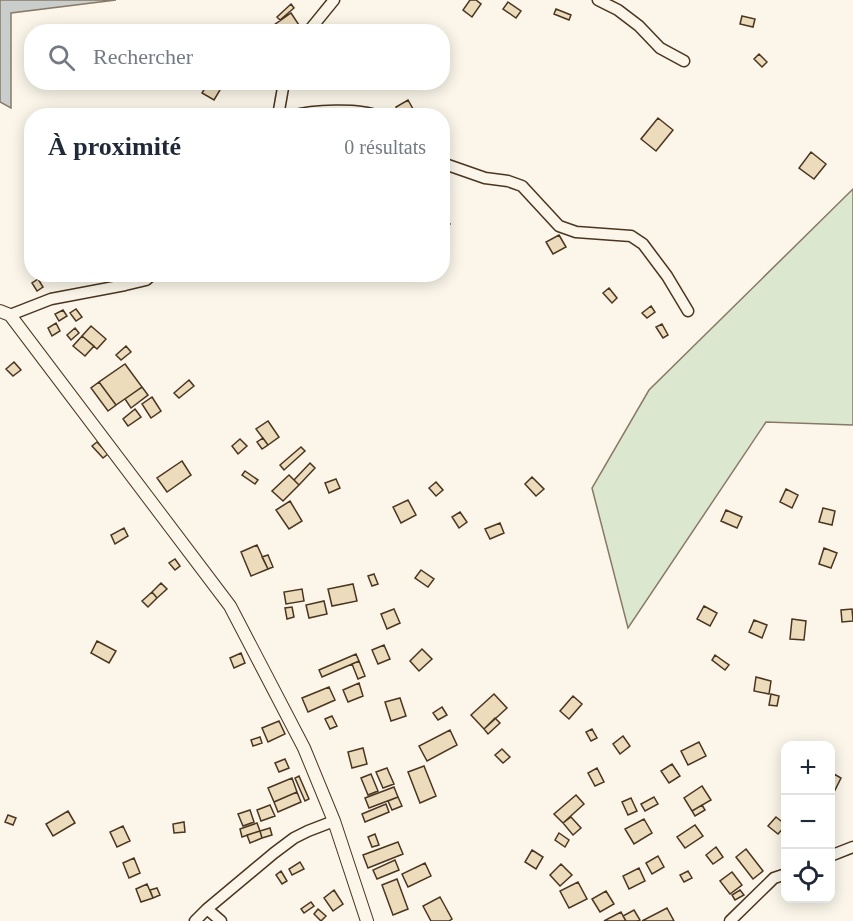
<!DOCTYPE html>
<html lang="fr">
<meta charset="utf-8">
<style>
:root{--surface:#fff;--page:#f6f6f7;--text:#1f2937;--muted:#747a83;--line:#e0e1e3}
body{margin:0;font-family:"Times New Roman",serif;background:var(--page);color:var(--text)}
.controls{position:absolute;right:18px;bottom:18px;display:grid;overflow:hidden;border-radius:12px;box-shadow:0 3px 15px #0003}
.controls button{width:54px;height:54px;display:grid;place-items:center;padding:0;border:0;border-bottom:2px solid var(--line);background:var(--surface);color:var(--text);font:30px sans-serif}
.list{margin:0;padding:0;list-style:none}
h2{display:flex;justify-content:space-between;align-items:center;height:78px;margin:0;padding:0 24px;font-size:26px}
h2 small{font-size:20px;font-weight:400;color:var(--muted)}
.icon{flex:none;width:33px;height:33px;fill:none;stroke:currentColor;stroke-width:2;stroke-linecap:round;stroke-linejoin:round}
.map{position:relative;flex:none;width:853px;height:921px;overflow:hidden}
.search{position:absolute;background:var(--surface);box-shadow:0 3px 15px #0003;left:24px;top:24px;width:426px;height:66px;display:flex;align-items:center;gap:15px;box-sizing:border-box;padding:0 21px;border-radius:24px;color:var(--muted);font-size:22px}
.panel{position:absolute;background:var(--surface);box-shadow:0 3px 15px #0003;left:24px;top:108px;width:426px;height:174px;border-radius:24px}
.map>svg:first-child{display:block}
</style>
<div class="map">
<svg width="853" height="921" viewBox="0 0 853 921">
<rect width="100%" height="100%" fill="#fbf6e9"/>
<!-- green -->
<path fill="#dce7d0" stroke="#887966" stroke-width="1.5" d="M853 189V425L766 422 628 628 592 488 649 390Z"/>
<!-- water -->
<path fill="#c9cecd" stroke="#887966" stroke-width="1.5" d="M0 0H116L11 13V108L0 102Z"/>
<!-- building -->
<path fill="#ecdcbc" stroke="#4a3520" stroke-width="1.5" d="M470 0H476L481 4 472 17 463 10Z
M508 2 521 11 516 18 503 9Z
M291 4 294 8 280 20 277 17Z
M556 9 571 15 569 20 554 14Z
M291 13 299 25 291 32H279L274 25Z
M742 16 755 19 753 27 740 24Z
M759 54 767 62 762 67 754 59Z
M208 83 220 90 214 100 202 93Z
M408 100 417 116H401L396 107Z
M658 118 673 130 656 151 641 139Z
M811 152 826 164 814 179 799 168Z
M442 219 450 224 442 236Z
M559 235 566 247 553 254 546 242Z
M38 279 43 287 37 291 32 283Z
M609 288 617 298 612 303 603 293Z
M651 306 655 312 647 318 642 313Z
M76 309 82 317 76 321 70 313Z
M63 310 67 316 59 321 55 314Z
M56 323 60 331 52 336 48 328Z
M662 324 668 335 663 338 656 327Z
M91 326 106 339 97 349 82 336Z
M75 328 79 333 71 340 67 335Z
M82 336 94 346 85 356 73 346Z
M126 346 131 352 121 360 116 355Z
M14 362 21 370 13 376 6 369Z
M125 364 142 387 116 405 99 382Z
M189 380 194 386 179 398 174 393Z
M99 382 116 405 108 411 91 388Z
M142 387 148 395 131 408 125 399Z
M152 397 161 411 151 418 142 404Z
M135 409 141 417 128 426 123 419Z
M268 421 279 437 268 445 256 429Z
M263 438 268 445 262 449 257 442Z
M240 439 247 446 238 454 232 446Z
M97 442 108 454 103 458 92 446Z
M301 447 305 451 284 470 280 465Z
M182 461 191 475 167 492 157 478Z
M310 463 315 468 299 485 294 480Z
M245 471 258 480 255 484 242 475Z
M289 475 299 485 283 501 272 491Z
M532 477 544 489 536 496 525 484Z
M336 479 340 488 329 493 325 483Z
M436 482 443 490 436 496 429 488Z
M786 489 798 495 792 508 780 502Z
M408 500 416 515 401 523 393 507Z
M290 501 302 521 289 529 276 510Z
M823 508 835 511 832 525 819 522Z
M726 510 742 517 737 528 721 521Z
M460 512 467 522 459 528 452 517Z
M500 523 504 533 490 539 485 529Z
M124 528 128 536 115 544 111 535Z
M257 545 268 569 251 576 241 552Z
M824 548 837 553 831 568 819 564Z
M268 555 273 567 268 569 262 557Z
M175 559 180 566 175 570 169 563Z
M421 570 434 579 428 587 415 578Z
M374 574 378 584 372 586 368 576Z
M161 583 167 589 157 598 152 592Z
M353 584 357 601 332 606 328 589Z
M302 589 304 601 286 604 284 592Z
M152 592 157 598 148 607 142 601Z
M324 601 327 614 309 618 306 605Z
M704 606 717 613 710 626 697 619Z
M292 607 294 617 287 619 285 608Z
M394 609 400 623 387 629 381 614Z
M852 609 853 621 842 622 841 610Z
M792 619 806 621 804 640 790 639Z
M754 620 767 625 762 638 749 632Z
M97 641 116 651 109 663 91 653Z
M384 645 390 659 378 664 372 650Z
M422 649 432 659 419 671 410 661Z
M241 653 245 663 234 668 230 658Z
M356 654 359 661 322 677 319 670Z
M715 655 729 665 725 670 712 660Z
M359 661 365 676 358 679 352 664Z
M756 677 771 681 769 694 754 691Z
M359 683 363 696 348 702 343 690Z
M329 687 335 700 308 712 302 698Z
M494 694 507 708 484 729 471 715Z
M771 694 779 696 777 706 769 705Z
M573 696 582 704 569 719 560 711Z
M400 698 406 716 391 721 385 702Z
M442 707 447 715 438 720 433 713Z
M332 716 337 726 330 729 325 719Z
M495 718 500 723 488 734 484 729Z
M279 721 285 734 268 742 262 728Z
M592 729 597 738 591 741 586 732Z
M450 730 457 745 427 761 419 746Z
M623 736 630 746 620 754 613 744Z
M260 737 262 743 253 746 251 740Z
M699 742 706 756 688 765 681 751Z
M363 748 367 764 352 768 348 752Z
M502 749 510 757 503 763 495 755Z
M285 759 289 768 279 772 275 763Z
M672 764 680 776 669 783 661 771Z
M424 766 436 796 420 803 408 772Z
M387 768 394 784 383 788 376 772Z
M597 768 604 782 595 786 588 773Z
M371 774 378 791 368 795 361 778Z
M834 774 841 778 833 794 830 793V780Z
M299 776 309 799 305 801 295 778Z
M292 778 297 792 274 802 268 788Z
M702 786 711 800 692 811 684 798Z
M394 787 398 797 369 808 365 798Z
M297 792 301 802 278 812 274 802Z
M576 795 584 804 563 823 554 814Z
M398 797 402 806 392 810 388 801Z
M654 797 658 804 645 811 641 804Z
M631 798 637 811 628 815 622 802Z
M386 804 389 812 365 822 362 814Z
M270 805 275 816 261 821 257 810Z
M702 805 705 810 695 816 692 811Z
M250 810 254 822 243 826 238 814Z
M68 811 75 823 53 836 46 824Z
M8 815 16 818 13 825 5 822Z
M571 817 581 828 573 835 563 823Z
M776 817 786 825 778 834 768 826Z
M644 819 652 833 634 844 625 829Z
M184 822 185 832 174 833 173 824Z
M257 823 260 831 242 837 240 829Z
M695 825 703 836 685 848 677 837Z
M123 826 130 841 117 847 110 832Z
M270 828 272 835 262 838 260 831Z
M260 831 262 838 250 843 247 835Z
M559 833 569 840 565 847 555 840Z
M375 834 379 845 372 847 368 837Z
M398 842 403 854 368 868 363 855Z
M716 847 723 857 713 864 706 855Z
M746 849 763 871 753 879 736 857Z
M532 850 543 857 536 869 525 862Z
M658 856 664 867 652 874 646 863Z
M134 858 140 873 129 878 123 863Z
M395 860 399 870 377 879 373 870Z
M300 862 304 869 292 875 289 869Z
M425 863 431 876 408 887 402 874Z
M561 864 572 875 560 886 550 875Z
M639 868 645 881 629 889 623 876Z
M281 871 287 881 282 884 276 875Z
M688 871 692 878 684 882 680 875Z
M732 872 742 885 730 894 720 881Z
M397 879 408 909 393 915 382 885Z
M578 882 587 899 569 908 560 891Z
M147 884 153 898 141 902 136 889Z
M157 888 160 895 153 898 150 890Z
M334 890 343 904 333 911 324 898Z
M740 890 744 895 735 900 732 895Z
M606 891 614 904 600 912 592 899Z
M440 897 452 919 449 921H431L423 906Z
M311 902 314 906 304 913 301 909Z
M667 908 674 921H642Z
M318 909 326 916 321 921 314 914Z
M634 910 640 920 637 921H626L623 916Z
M621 912 626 921H604Z"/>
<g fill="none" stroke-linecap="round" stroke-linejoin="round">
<defs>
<path id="minor" d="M598 0 618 10 639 26 660 48 684 61
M308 32 334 0
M278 116 284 82
M292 116C312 110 359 108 378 116
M442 163 485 178 508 181 522 186 559 226 576 232 631 236 643 244 667 276 688 311
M10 315 51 299 125 285 146 280 153 274
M830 856 853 847
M207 909 221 921
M195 921 207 909 274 853 294 838 308 831 334 821
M730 921 774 878 786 874"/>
<path id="tertiary" d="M0 311 10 315 230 606 304 748 334 821 367 921"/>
</defs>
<!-- minor casing -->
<use href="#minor" stroke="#4a3520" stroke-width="13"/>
<!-- tertiary casing -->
<use href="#tertiary" stroke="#4a3520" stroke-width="14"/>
<!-- minor -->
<use href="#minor" stroke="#fbf6e9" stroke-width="10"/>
<!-- tertiary -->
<use href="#tertiary" stroke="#fbf6e9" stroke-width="12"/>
</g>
</svg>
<div class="controls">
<button>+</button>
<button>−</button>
<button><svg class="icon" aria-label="locate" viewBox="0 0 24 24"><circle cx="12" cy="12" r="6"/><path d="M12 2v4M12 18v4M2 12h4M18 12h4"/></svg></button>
</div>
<div class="search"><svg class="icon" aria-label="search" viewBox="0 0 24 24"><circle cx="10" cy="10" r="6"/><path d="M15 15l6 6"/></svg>Rechercher</div>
<section class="panel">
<h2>À proximité<small>0 résultats</small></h2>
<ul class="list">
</ul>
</section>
</div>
